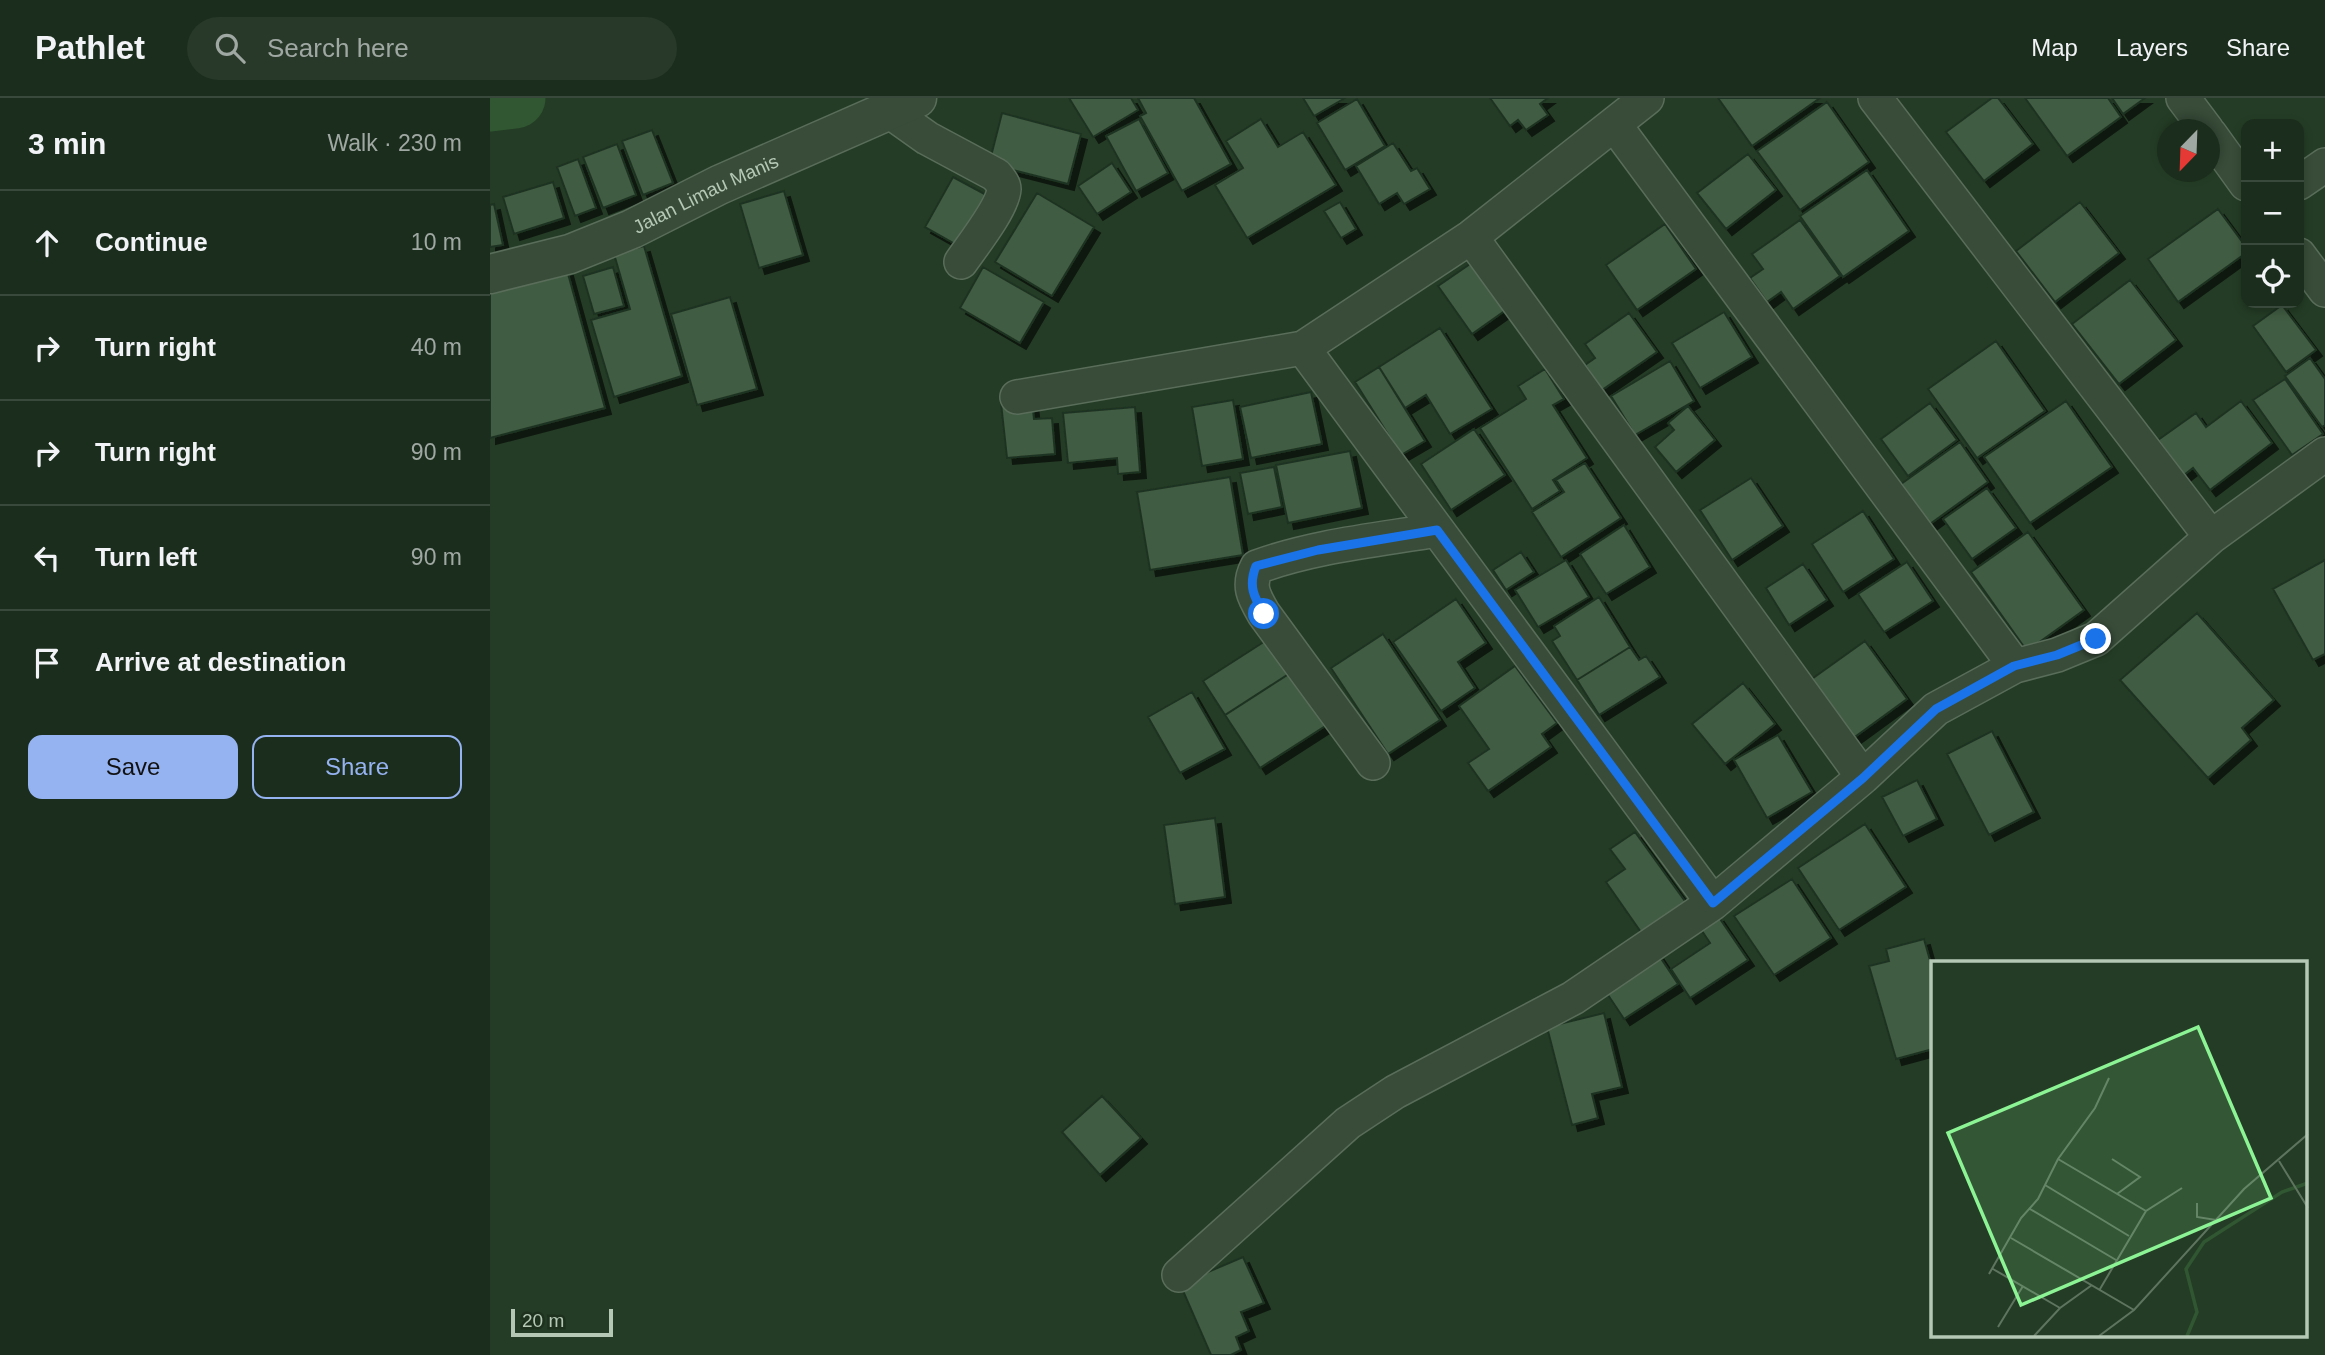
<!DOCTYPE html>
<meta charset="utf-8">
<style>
:root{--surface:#1b2d1c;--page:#283929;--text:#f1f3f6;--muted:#a0a8a3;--line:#39493b;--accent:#95b2f1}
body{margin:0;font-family:Helvetica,sans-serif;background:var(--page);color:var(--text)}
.controls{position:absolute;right:21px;top:21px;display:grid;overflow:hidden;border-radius:14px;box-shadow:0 4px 10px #0003}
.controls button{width:63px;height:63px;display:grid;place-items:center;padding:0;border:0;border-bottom:2px solid var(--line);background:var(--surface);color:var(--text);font:35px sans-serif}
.compass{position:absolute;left:1667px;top:21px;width:63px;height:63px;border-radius:50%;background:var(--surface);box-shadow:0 4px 10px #0003;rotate:203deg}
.scale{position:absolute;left:21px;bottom:18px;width:102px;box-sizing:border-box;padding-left:7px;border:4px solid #b4c8b5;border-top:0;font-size:19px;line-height:24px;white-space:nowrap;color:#b4c8b5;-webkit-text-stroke:5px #1d311e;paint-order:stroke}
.stop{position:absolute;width:21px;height:21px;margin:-16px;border:5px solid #1a73e8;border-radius:50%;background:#fff}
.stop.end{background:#1a73e8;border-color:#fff;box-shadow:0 2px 7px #0008}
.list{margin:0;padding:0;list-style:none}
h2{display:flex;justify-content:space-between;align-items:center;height:91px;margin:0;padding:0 28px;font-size:30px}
h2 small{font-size:23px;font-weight:400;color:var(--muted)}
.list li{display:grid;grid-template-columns:46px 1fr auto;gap:21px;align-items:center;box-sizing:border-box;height:105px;padding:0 28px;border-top:2px solid var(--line)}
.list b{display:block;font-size:26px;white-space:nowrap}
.list em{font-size:23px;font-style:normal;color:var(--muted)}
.actions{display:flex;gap:14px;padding:21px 28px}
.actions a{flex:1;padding:16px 0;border:2px solid var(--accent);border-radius:14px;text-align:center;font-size:24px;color:var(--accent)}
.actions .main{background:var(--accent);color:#111}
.icon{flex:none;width:38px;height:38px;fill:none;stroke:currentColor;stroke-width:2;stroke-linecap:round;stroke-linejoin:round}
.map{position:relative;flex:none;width:1835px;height:1257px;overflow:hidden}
header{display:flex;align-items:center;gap:42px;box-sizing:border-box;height:98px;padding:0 35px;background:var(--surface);border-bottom:2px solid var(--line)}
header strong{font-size:33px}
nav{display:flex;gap:38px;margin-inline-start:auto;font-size:24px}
.search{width:490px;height:63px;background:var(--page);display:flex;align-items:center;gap:18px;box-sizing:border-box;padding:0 24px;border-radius:38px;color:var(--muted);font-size:26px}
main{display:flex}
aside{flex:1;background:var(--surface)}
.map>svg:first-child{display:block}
</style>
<header>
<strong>Pathlet</strong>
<div class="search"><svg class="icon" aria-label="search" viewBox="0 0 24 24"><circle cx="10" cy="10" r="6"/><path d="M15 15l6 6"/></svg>Search here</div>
<nav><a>Map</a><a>Layers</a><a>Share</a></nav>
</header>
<main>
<aside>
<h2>3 min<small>Walk · 230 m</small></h2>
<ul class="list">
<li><svg class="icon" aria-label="ahead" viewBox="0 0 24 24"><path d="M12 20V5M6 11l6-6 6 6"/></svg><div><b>Continue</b></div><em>10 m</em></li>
<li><svg class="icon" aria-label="right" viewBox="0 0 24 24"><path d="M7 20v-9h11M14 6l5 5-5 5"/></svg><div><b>Turn right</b></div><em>40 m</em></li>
<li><svg class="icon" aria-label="right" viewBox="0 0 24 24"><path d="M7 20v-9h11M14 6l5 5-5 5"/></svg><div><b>Turn right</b></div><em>90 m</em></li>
<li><svg class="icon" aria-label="left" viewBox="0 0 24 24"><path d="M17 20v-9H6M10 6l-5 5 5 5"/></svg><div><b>Turn left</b></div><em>90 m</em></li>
<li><svg class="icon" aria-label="arrive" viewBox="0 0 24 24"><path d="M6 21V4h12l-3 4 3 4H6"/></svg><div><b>Arrive at destination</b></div></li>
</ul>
<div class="actions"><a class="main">Save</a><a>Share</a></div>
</aside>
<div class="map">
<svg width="1835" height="1257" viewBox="0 0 1835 1257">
<defs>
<filter id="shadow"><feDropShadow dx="6" dy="6" stdDeviation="0" flood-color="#0009"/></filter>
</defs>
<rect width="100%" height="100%" fill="#243c25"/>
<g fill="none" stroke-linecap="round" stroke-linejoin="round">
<!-- river -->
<path stroke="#305732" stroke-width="61" d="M0 3 25 0"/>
</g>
<!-- building -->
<path fill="#405b42" stroke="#1f3320" stroke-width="2" filter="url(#shadow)" d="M579 0H641L648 12 603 39Z
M648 0H704L741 66 692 93 650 18 656 15Z
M813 0H855L824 18Z
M1000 0H1058L1050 6 1058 17 1036 32 1028 22 1020 28Z
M1228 0H1330L1262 48Z
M1502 0H1508L1543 46 1494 83 1456 34Z
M1535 0H1618L1631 19 1577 58Z
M1622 0H1655L1633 16Z
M867 1 895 48 855 72 827 25Z
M1337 4 1379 64 1310 112 1267 53Z
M512 15 591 36 578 86 499 66Z
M649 21 678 75 646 93 616 38Z
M771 21 788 49 813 34 846 87 757 140 725 87 753 70 736 43Z
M162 32 183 85 153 97 132 43Z
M903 45 921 73 927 70 940 91 914 106 907 95 889 106 866 68Z
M127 46 146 97 113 110 93 59Z
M1258 56 1286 92 1236 131 1207 95Z
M88 61 106 110 85 118 67 69Z
M622 65 641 94 607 116 588 88Z
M1377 72 1419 133 1353 179 1310 118Z
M463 79 502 100 474 151 435 129Z
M63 84 74 120 24 136 13 99Z
M294 93 313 157 269 170 250 106Z
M547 95 604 129 562 198 505 164Z
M850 104 866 131 851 140 834 113Z
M1590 104 1629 155 1565 204 1526 153Z
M4 106 13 147 0 149V107Z
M1728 111 1756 149V155L1688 204 1658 161Z
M1310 122 1350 178 1303 211 1291 194 1277 204 1260 180 1273 171 1262 156Z
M1175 126 1206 171 1147 212 1116 167Z
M154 148 192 278 124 299 101 222 140 211 124 156Z
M983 164 1016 212 982 236 948 188Z
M123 169 134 208 104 216 93 178Z
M493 169 554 204 530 245 470 210Z
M77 172 115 310 0 340V193Z
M1640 182 1686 242 1629 286 1582 226Z
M240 199 267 291 207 307 181 216Z
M1792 207 1826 252 1796 274 1763 228Z
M1234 214 1262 259 1210 290 1182 245Z
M1139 215 1167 254 1112 292 1095 267 1105 260 1095 246Z
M950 230 1002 311 960 336 936 297 915 310 889 269Z
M1506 243 1555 313 1487 360 1438 291Z
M1820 260 1835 281V327L1832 329 1795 278Z
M1180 263 1204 303 1145 337 1121 298Z
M889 269 935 343 911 357 865 284Z
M1055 271 1074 301 1063 307 1097 360 1063 382 1070 393 1042 411 990 330 1036 301 1028 288Z
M1795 281 1833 336 1802 357 1763 302Z
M821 294 832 346 761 360 750 309Z
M743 302 753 361 712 368 702 309Z
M542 303 544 321 562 320 565 356 517 360 511 305Z
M1576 303 1622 369 1540 425 1494 359Z
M1751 303 1782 345 1720 392 1703 370 1694 377 1668 342 1706 315 1716 329Z
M1440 305 1467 342 1418 378 1391 341Z
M1198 308 1225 342 1186 374 1165 349 1184 332 1178 325Z
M645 309 650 374 628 376 627 360 578 365 573 315Z
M984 331 1015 377 961 412 931 366Z
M1470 344 1498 384 1440 426 1411 386Z
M860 353 872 410 798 425 786 367Z
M1095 365 1131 420 1071 459 1042 414 1074 394 1066 382Z
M784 369 792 409 758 416 750 375Z
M740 379 753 457 660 472 647 394Z
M1261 380 1293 428 1242 462 1210 412Z
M1497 390 1526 430 1482 461 1453 421Z
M1373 413 1404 461 1353 494 1322 446Z
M1134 427 1160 469 1116 496 1090 456Z
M1538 434 1594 512 1537 553 1481 474Z
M1031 454 1044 474 1016 492 1003 472Z
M1076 462 1099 499 1048 529 1025 492Z
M1835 462V556L1823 562 1783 491Z
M1417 464 1443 503 1394 534 1368 496Z
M1313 466 1337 502 1299 527 1276 490Z
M1109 499 1140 549 1087 582 1062 543 1070 538 1064 528Z
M966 501 996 545 968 564 985 590 951 613 903 544Z
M1707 515 1784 602 1752 630 1761 642 1718 680 1630 582Z
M893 536 950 622 898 656 841 570Z
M783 538 805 572 735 617 713 583Z
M1375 543 1417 601 1362 641 1319 583Z
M1140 549 1149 562 1156 558 1170 579 1109 617 1087 582Z
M1025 568 1067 625 1052 636 1061 649 998 693 978 665 999 651 969 608Z
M805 572 840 625 770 670 735 617Z
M1253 585 1285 626 1235 666 1202 626Z
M702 594 735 651 690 675 658 619Z
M1502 633 1544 714 1499 737 1457 656Z
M1288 637 1322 694 1277 720 1244 662Z
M1427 682 1447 721 1413 738 1392 699Z
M725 720 735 799 685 806 674 727Z
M1375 726 1416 789 1349 832 1308 770Z
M1145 734 1197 806 1153 837 1116 784 1135 771 1120 751Z
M1302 781 1341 840 1284 877 1244 818Z
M1228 818 1258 862 1200 900 1181 871 1220 845 1210 830Z
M1434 841 1443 873V951L1406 961 1379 868 1399 863 1396 851Z
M1168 856 1188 886 1134 921 1114 891Z
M1114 915 1132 989 1102 996 1108 1020 1082 1027 1057 929Z
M612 998 651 1040 610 1077 572 1034Z
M753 1159 774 1205 751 1214 759 1233 746 1239 751 1252 741 1257H721L690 1186Z"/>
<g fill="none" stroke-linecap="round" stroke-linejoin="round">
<defs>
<path id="minor" d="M1385 0 1721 439
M1693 0 1717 32
M399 13 437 40 506 77C509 81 514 86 514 91 513 109 482 148 471 164
M1124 26 1525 568
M1720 36 1756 86
M1809 85 1835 67
M981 139 1373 679
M1809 157 1835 192
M813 250 1223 805
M527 299 813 250 981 139 1157 0
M883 665 774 516C764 499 757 488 767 469 824 448 887 442 947 432
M689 1177 858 1025 905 994 1083 900 1223 805 1373 679 1446 611 1525 568 1567 557 1606 541 1721 439 1835 356"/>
<g id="tertiary">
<path id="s1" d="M0 176 80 156 142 131 229 87 427 0"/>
</g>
</defs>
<!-- minor casing -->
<use href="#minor" stroke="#596d5a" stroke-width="36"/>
<!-- tertiary casing -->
<use href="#tertiary" stroke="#596d5a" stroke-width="41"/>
<!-- minor -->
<use href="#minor" stroke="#384c39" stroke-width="33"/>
<!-- tertiary -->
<use href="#tertiary" stroke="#384c39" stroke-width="38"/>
</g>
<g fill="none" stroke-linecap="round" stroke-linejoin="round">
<!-- route -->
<path stroke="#1a73e8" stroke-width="9" d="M774 516C764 499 758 488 766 468L828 452 947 432 1223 805 1373 680 1446 611 1524 568 1567 557 1606 541"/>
</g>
<g text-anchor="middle" stroke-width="6" stroke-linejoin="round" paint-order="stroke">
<!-- street labels -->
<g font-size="19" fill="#b4c8b5" stroke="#1d311e">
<text dy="7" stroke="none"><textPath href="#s1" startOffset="231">Jalan Limau Manis</textPath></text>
</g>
</g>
<!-- overview -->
<g transform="translate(1441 863)">
<rect width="376" height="376" fill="#243c25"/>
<path fill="none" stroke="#305732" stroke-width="3.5" d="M256 375 266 351 255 308 273 281 351 231 377 222"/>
<path fill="none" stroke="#5e745f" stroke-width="2" d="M127 198 215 250M181 198 209 216 186 233M348 200 377 247M114 224 198 275M266 242V256L285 259M99 248 185 299M80 277 203 349M62 308 129 347M58 313 90 257 107 238 127 198 164 147 178 117M169 328 215 250 251 227M67 366 92 325M103 375 129 347 161 324M168 375 203 349 313 228 377 173"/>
<path fill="#8cf495" fill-opacity="0.15" stroke="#8cf495" stroke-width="3.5" d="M267 66 340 237 90 344 17 172Z"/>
<rect width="376" height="376" fill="none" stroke="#b4c8b5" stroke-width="3.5"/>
</g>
</svg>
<div class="controls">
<button>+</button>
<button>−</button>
<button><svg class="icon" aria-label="locate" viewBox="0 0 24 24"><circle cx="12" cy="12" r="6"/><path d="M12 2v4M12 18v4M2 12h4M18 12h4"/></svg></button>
</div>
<svg class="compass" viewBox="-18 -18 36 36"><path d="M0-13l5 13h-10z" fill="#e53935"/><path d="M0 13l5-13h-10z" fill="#a0a8a3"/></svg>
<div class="scale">20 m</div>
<div class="stop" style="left:774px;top:516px"></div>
<div class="stop end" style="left:1606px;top:541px"></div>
</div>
</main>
